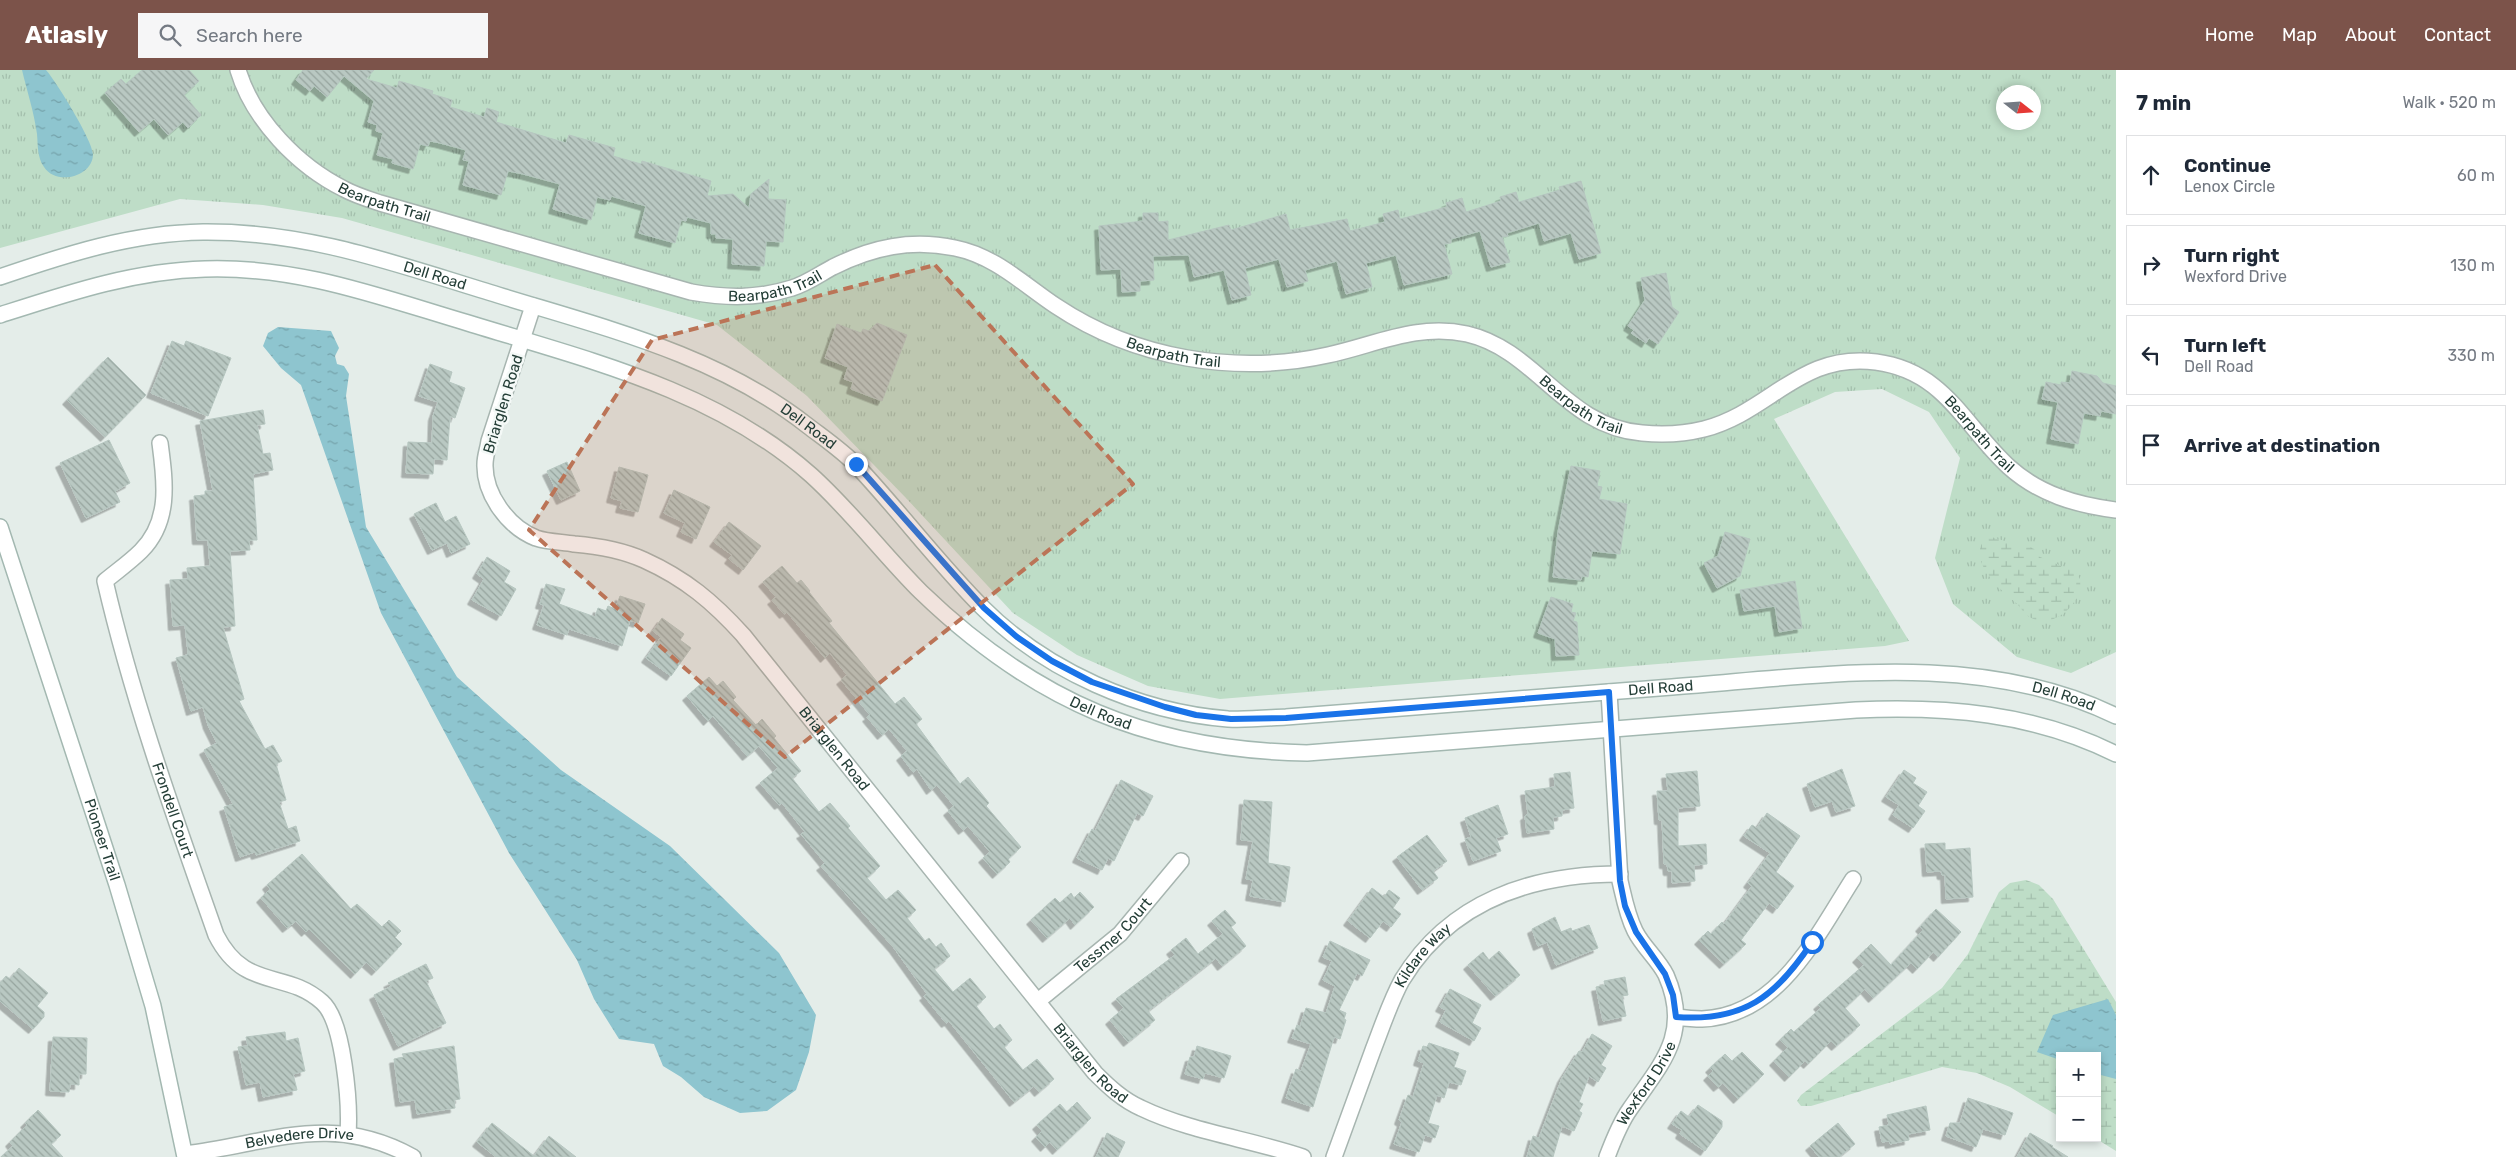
<!DOCTYPE html>
<meta charset="utf-8">
<style>
:root{--surface:#fff;--page:#f6f6f7;--text:#1f2937;--muted:#747a83;--line:#e0e1e3;--accent:#7c534a}
body{margin:0;font-family:Rubik,sans-serif;background:var(--page);color:var(--text)}
.controls{position:absolute;right:15px;bottom:15px;display:grid;overflow:hidden;border-radius:0px;box-shadow:0 2px 8px #0003}
.controls button{width:45px;height:45px;display:grid;place-items:center;padding:0;border:0;border-bottom:1px solid var(--line);background:var(--surface);color:var(--text);font:25px sans-serif}
.compass{position:absolute;left:1996px;top:15px;width:45px;height:45px;border-radius:50%;background:var(--surface);box-shadow:0 2px 8px #0003;rotate:107deg}
.stop{position:absolute;width:15px;height:15px;margin:-11px;border:4px solid #1a73e8;border-radius:50%;background:#fff}
.stop.end{background:#1a73e8;border-color:#fff;box-shadow:0 1px 5px #0008}
.list{margin:0;padding:0;list-style:none}
h2{display:flex;justify-content:space-between;align-items:center;height:65px;margin:0;padding:0 20px;font-size:21px}
h2 small{font-size:16px;font-weight:400;color:var(--muted)}
.list li{display:grid;grid-template-columns:32px 1fr auto;gap:15px;align-items:center;box-sizing:border-box;height:80px;margin:0 10px 10px;padding:0 10px;border:1px solid var(--line);border-radius:0px}
.list b{display:block;font-size:19px;white-space:nowrap}
.list p{margin:0;font-size:16px;white-space:nowrap;color:var(--muted)}
.list em{font-size:16px;font-style:normal;color:var(--muted)}
.icon{flex:none;width:28px;height:28px;fill:none;stroke:currentColor;stroke-width:2;stroke-linecap:round;stroke-linejoin:round}
.map{position:relative;flex:none;width:2116px;height:1087px;overflow:hidden}
header{display:flex;align-items:center;gap:30px;box-sizing:border-box;height:70px;padding:0 25px;background:var(--accent);color:#fff}
header strong{font-size:24px}
nav{display:flex;gap:28px;margin-inline-start:auto;font-size:18px}
.search{width:350px;height:45px;background:var(--page);display:flex;align-items:center;gap:12px;box-sizing:border-box;padding:0 18px;border-radius:0px;color:var(--muted);font-size:19px}
main{display:flex}
aside{flex:1;background:var(--surface)}
.map>svg:first-child{display:block}
</style>
<header>
<strong>Atlasly</strong>
<div class="search"><svg class="icon" aria-label="search" viewBox="0 0 24 24"><circle cx="10" cy="10" r="6"/><path d="M15 15l6 6"/></svg>Search here</div>
<nav><a>Home</a><a>Map</a><a>About</a><a>Contact</a></nav>
</header>
<main>
<div class="map">
<svg width="2116" height="1087" viewBox="0 0 2116 1087">
<defs>
<pattern id="grass-tufts" width="24" height="20" patternUnits="userSpaceOnUse" patternTransform="scale(1.25)"><rect width="24" height="20" fill="#beddc7"/><path d="M3 7l-1-3M5 7V3M7 7l1-3M15 17l-1-3M17 17v-4M19 17l1-3" fill="none" stroke="#a3bfac"/></pattern>
<pattern id="wetland-marsh" width="20" height="14" patternUnits="userSpaceOnUse" patternTransform="scale(1.25)"><rect width="20" height="14" fill="#beddc7"/><path d="M1 5h8M5 5V1M11 12h8M15 12V8" fill="none" stroke="#a3bfac"/></pattern>
<pattern id="water-ripples" width="26" height="14" patternUnits="userSpaceOnUse" patternTransform="scale(1.25)"><rect width="26" height="14" fill="#8ec5cf"/><path d="M2 4q2-2 4 0t4 0M15 11q2-2 4 0t4 0" fill="none" stroke="#74a1a9"/></pattern>
<pattern id="building-back-hatch" width="6" height="6" patternUnits="userSpaceOnUse" patternTransform="scale(1.25)"><rect width="6" height="6" fill="#b9c8c2"/><path d="M-1 5l2 2M0 0l6 6M5-1l2 2" fill="none" stroke="#96a49e"/></pattern>
<filter id="shadow"><feDropShadow dx="-4.5" dy="4.5" stdDeviation="0" flood-color="#0004"/></filter>
</defs>
<rect width="100%" height="100%" fill="#e4ede9"/>
<!-- grass -->
<path fill="url(#grass-tufts)" fill-rule="evenodd" d="M0 0H2116V582L2071 603 2017 587 1953 534 1935 488 1960 388 1929 342 1882 319 1835 322 1774 349 1909 571 1885 576 1220 629 1148 616 1077 585 1013 543 906 428 807 326 717 255 342 148 263 135 180 129 0 178ZM2004 22H2034V52H2004Z"/>
<!-- wetland -->
<path fill="url(#wetland-marsh)" d="M1988 466 2015 474 2026 475 2034 479 2040 487 2076 502C2082 510 2081 518 2077 527 2069 544 2045 560 2027 545 2022 541 2019 535 2014 531 1998 518 1964 487 1988 466Z
M2026 810 2039 815 2053 829 2116 932V1081L2095 1068H2097V986H2060V1047L2010 1017 1977 1003 1942 997 1811 1036H1801L1797 1031 1801 1025 1942 918 1968 884 1999 822 2010 813Z"/>
<!-- water -->
<path fill="url(#water-ripples)" d="M22 0H46C56 11 93 71 93 84 93 107 56 116 44 97 37 87 38 75 37 64 34 42 27 21 22 0Z
M278 257 331 261 339 278 335 286 337 294 344 296 349 304 346 326 366 457 457 607 561 700 670 776 779 883 816 945 809 982 796 1020 767 1041 740 1043 704 1027 681 1007 663 996 654 974 619 969 594 929 577 890 509 783 381 543 301 315 281 298 263 276 268 263Z
M2108 929 2116 945V1009L2097 1004V986H2060V990L2037 982 2053 945Z"/>
<!-- building -->
<path fill="url(#building-back-hatch)" stroke="#b6c6c0" filter="url(#shadow)" d="M142 0H189L199 11 184 25 201 45 188 58 183 52 168 65 154 49 139 62 105 23 121 9 126 14Z
M303 0H374L366 9 397 18 399 11 433 21 432 24 452 30 450 37 484 47 487 38 499 42 496 52 566 73 569 65 615 78 613 86 641 94 642 91 711 111 707 126 733 124 749 138 751 124 769 109 768 129 786 130 783 172 766 171 764 196 732 194 733 169 716 168V164H711V153L687 147 686 151 681 150 675 173 639 163 646 136 611 126 610 130 597 127 591 150 553 139 560 114 523 104 508 101 501 125 463 115 469 91 463 90 466 80 440 73 430 71 428 76 420 74 413 99 392 93 393 89 377 85 383 63 376 61 377 55 368 52 374 31 344 6 327 27 314 16 310 21 296 10Z
M1581 111 1601 183 1579 189 1571 163 1544 171 1539 153 1507 163 1508 166 1502 167 1510 192 1491 197 1480 161 1451 169V173L1444 174 1452 204 1404 215 1396 185 1366 193 1372 217 1346 224 1337 191 1305 200 1308 211 1287 217 1279 189 1245 198 1251 225 1232 230 1224 200 1194 207 1189 185 1153 186 1154 210 1140 211V221L1122 222 1121 199 1101 200 1099 156 1143 151V143H1158V152L1168 151V170L1229 155 1231 160 1286 144 1290 160 1347 149 1350 161 1385 152 1383 144 1398 140 1400 149 1447 137 1446 133 1462 128 1466 142 1501 131 1500 127 1516 122 1519 132 1560 120 1559 117Z
M1666 203 1672 237 1679 242 1658 274 1649 268 1646 273 1631 263 1634 260 1628 256 1645 230 1641 208Z
M877 253 907 265 882 331 851 319 853 312 844 309 848 297 825 288 837 254 861 263 863 259 869 261Z
M172 271 184 276 186 271 231 288 208 346 151 323Z
M108 287 146 325 105 367 67 330Z
M430 294 452 302 449 312 465 318 455 348 450 346 447 390 434 389 433 404 406 403 408 372 432 373 433 346 438 332 419 326Z
M2072 301 2097 306 2103 313 2116 316V344L2101 341 2100 346 2084 343 2078 374 2051 369 2058 332 2042 329 2046 312 2061 315V312L2070 313Z
M263 340 265 354 257 355 263 384 270 383 273 400 253 404 257 470H249L250 480 230 481 235 556 223 557 244 629 239 631 265 679 273 675 282 691 276 694 286 730 279 732 288 759 296 756 300 771 256 785 255 782 240 787 224 737 233 734 204 680 217 673 208 655 203 637 191 641 176 588 187 585 188 582 185 555 173 556 170 510 188 509 187 498 210 496 208 470H197L194 426 205 425V421H213L200 351Z
M109 370 130 413 115 421 120 432 86 448 60 393Z
M567 392 580 421 561 430 547 401Z
M1571 396 1600 401 1597 416 1602 417 1599 429 1627 434 1620 484 1592 481 1588 507 1582 506 1581 510 1553 507 1558 462Z
M619 397 648 405 638 442 620 438 622 431 611 428Z
M674 420 710 437 696 469 681 462 685 453 664 443Z
M436 433 445 452 456 446 470 474 451 483 447 473 432 480 414 444Z
M729 452 761 476 743 500 729 489 732 485 714 472Z
M1725 462 1750 469 1740 506 1717 518 1704 493 1718 486Z
M487 487 510 501 504 512 516 519 501 546 472 530 484 509 477 504Z
M782 496 797 513 801 510 810 521 809 522 832 551 829 553 895 634 904 627 922 649 916 654 960 714 968 707 989 733 986 736 1021 777 1008 789 1010 792 997 804 983 788 990 782 968 756 963 760 948 741 954 736 937 715 931 720 917 699 913 702 901 686 907 681 889 659 882 665 867 647 870 645 841 610 847 605 830 583 825 588 787 542 784 544 772 530 776 527 763 512Z
M1795 511 1802 558 1779 562 1775 536 1744 541 1740 520Z
M546 514 565 519 559 534 595 547 598 538 606 541 608 536 615 539 620 526 645 534 638 553 630 550 622 576 569 559 567 565 537 555 544 535 540 534Z
M1551 527 1573 534 1571 542 1576 543 1573 551 1577 552 1579 585 1556 586 1555 569 1538 563Z
M662 548 684 564 680 570 691 578 671 606 646 588 661 567 653 561Z
M709 607 717 616 723 611 736 627 733 630 756 655 762 649 776 666 774 668 801 701 792 708 819 742 830 733 850 756 848 758 880 796 867 808 886 830 898 820 916 840 907 848 925 871 929 868 936 877 941 873 950 886 934 899 953 922 970 908 986 927 976 936 994 959 1000 954 1012 970 1004 977 1023 1000 1037 989 1054 1009 1039 1022 1034 1016 1014 1032 949 951 946 953 924 926 927 924 894 878 821 796 825 793 801 764 805 762 782 733 779 735 760 713 778 698 759 676 747 686 713 646 708 651 687 626Z
M1842 699 1855 736 1836 742 1832 731 1815 737 1807 714Z
M1904 700 1916 708 1913 713 1927 722 1918 736 1925 741 1913 758 1893 745 1899 735 1886 727Z
M1697 701 1700 736 1678 738V776L1706 774 1707 794 1694 795 1695 811 1672 813V801H1668L1667 794H1664L1662 750H1659L1657 721H1668L1666 704Z
M1570 702 1574 738 1562 740V746L1553 747 1554 759 1527 763 1525 746 1528 744 1525 721 1555 717 1554 704Z
M1121 710 1153 726 1143 746 1137 743 1114 791 1108 788 1102 800 1077 788 1092 759 1095 761Z
M1244 730 1272 732 1268 793 1290 797 1285 832 1250 826 1253 810 1246 809 1253 771 1241 770Z
M1498 735 1508 764 1496 768 1501 781 1473 791 1465 769 1471 767 1465 748Z
M1767 743 1800 766 1776 802 1794 816 1777 839 1769 833 1741 870 1746 874 1724 894 1699 870 1708 861 1711 864 1722 852 1724 854 1752 816 1748 813 1770 783 1744 766 1752 755 1757 758Z
M1427 765 1447 791 1433 801 1438 808 1422 820 1397 787Z
M1945 773V780L1970 778 1973 827 1946 829 1945 805H1942L1941 801 1927 802 1925 774Z
M302 784 351 839 357 834 382 857 389 850 401 861 395 867 402 874 376 901 366 892 355 904 309 859 306 862 296 851 287 858 261 828 270 819 267 815Z
M1372 818 1384 827 1389 820 1400 828 1393 838 1401 844 1391 857 1383 851 1370 868 1348 851Z
M1080 822 1094 837 1075 855 1070 848 1047 868 1031 850 1055 828 1060 833 1071 823 1074 828Z
M1936 839 1961 862 1938 887 1933 882 1917 899 1911 893 1873 928 1865 919 1845 938 1860 955 1836 976 1831 971 1808 994 1805 991 1789 1007 1774 991 1788 977 1780 970 1791 959 1794 962 1821 938 1818 935 1864 895 1857 888 1871 874 1891 895 1923 860 1920 857Z
M1225 840 1236 853 1231 857 1246 876 1222 896 1216 888 1148 941 1155 950 1128 972 1110 950 1124 938 1116 929 1175 885 1171 880 1186 868 1198 884 1223 864 1212 851Z
M1555 847 1561 862 1571 858 1572 861 1589 855 1598 878 1556 895 1547 872 1538 876 1532 859Z
M1330 871 1370 890 1362 906 1357 903 1339 940 1346 943 1344 949 1346 950 1340 969 1334 967 1313 1037 1286 1028 1296 999 1301 1001 1311 974 1292 968 1297 955 1300 957 1306 938 1326 943 1335 916 1323 910 1332 891 1323 887Z
M1499 881 1520 905 1495 926 1468 895 1483 882 1489 890Z
M426 894 433 908 426 911 446 953 398 976 374 925 392 916 388 913Z
M19 898 48 923 37 936 44 942V947L33 959 0 931V913L6 906 10 909Z
M1625 907 1628 925 1622 926 1626 946 1603 951 1596 917 1605 915 1604 911Z
M1450 919 1481 935 1472 953 1481 958 1474 971 1440 952 1446 940 1440 937Z
M285 962 286 971 298 968 305 1001 293 1004 297 1020 263 1027 260 1012 246 1015 238 977 248 976 246 967Z
M1592 964 1612 976 1601 995 1606 998 1598 1012 1589 1006 1579 1032 1583 1034 1579 1041 1582 1043 1574 1061 1562 1056 1553 1087H1527L1533 1066 1539 1068 1562 1008 1579 981 1582 982Z
M53 967 87 968 86 1004H79V1015L70 1014 69 1022 50 1021Z
M1429 973 1459 983 1454 997 1466 1001 1461 1015 1449 1012 1444 1028 1437 1025 1428 1053 1439 1056 1435 1068 1425 1065 1419 1082 1394 1074 1402 1052 1399 1050 1408 1025 1413 1027 1424 993 1418 991 1423 976 1427 977Z
M454 976 460 1029 454 1030 455 1038 417 1044 415 1030 400 1032 394 989 404 987 402 984Z
M1197 976 1231 986 1224 1008 1205 1003 1203 1009 1185 1004 1190 987H1194Z
M1742 982 1764 1004 1738 1029 1723 1013 1718 1017 1708 1006 1713 1001 1710 998 1725 984 1732 991Z
M1968 1028 2013 1043 2005 1065 1983 1059 1976 1077 1946 1066 1950 1053H1960Z
M1077 1032 1091 1048 1057 1080 1050 1072 1045 1077 1036 1067 1042 1061 1037 1055 1060 1034 1067 1042Z
M1698 1035 1722 1051V1057L1705 1081 1680 1064 1682 1060 1672 1054 1681 1041 1689 1047Z
M1926 1036 1930 1060 1908 1064 1909 1070 1890 1074 1889 1071 1882 1072 1879 1057 1889 1055 1887 1045Z
M38 1040 61 1065 51 1074 63 1087H1L13 1076 10 1072 27 1055 25 1053Z
M492 1053 534 1086 549 1066 576 1087H496L477 1072Z
M1838 1053 1855 1074 1839 1087H1819L1810 1076Z
M1107 1063 1125 1072 1118 1087H1096Z
M2030 1063 2053 1076 2052 1077 2068 1087H2017Z"/>
<g fill="none" stroke-linecap="round" stroke-linejoin="round">
<defs>
<g id="street">
<path id="s1" d="M238 0C253 50 298 96 344 119 355 125 368 129 380 133L691 222C726 228 757 229 792 218 806 214 820 204 833 197 873 177 911 169 955 178 995 186 1023 214 1056 236 1095 262 1141 280 1187 288 1233 296 1283 295 1328 285 1375 275 1417 253 1467 264 1537 280 1565 357 1642 363 1663 365 1684 364 1704 359 1770 342 1800 282 1876 292 1945 301 1964 356 2009 397 2039 424 2076 435 2116 440"/>
<path id="s2" d="M533 236 489 371C488 379 485 386 485 394 484 424 508 457 536 468 548 472 562 472 574 474 598 476 622 480 644 490 686 509 713 532 743 565L1095 1003C1109 1017 1123 1030 1141 1038 1191 1062 1250 1069 1303 1087"/>
<path id="s3" d="M160 373C165 411 171 451 141 481 130 492 117 501 105 511 133 632 175 748 216 865 245 922 285 899 322 932 344 951 350 1035 348 1064"/>
<path id="s4" d="M1038 931 1120 864 1181 791"/>
<path d="M1676 947C1684 948 1694 949 1702 949 1779 946 1817 865 1853 809"/>
<path id="s5" d="M185 1084C269 1074 330 1041 413 1087"/>
<path id="s6" d="M1334 1087C1347 1051 1360 1016 1373 980 1382 957 1390 932 1402 910 1450 831 1532 804 1620 804"/>
<path id="s7" d="M1607 1087C1613 1071 1620 1053 1630 1039 1661 994 1692 964 1666 905 1658 889 1643 877 1635 861 1627 845 1624 828 1620 811L1609 622"/>
</g>
<g id="secondary">
<path id="s8" d="M0 207C67 184 132 163 203 162 309 161 399 195 498 225 605 258 718 285 808 356 825 369 844 382 858 397 901 443 939 494 983 538 1046 601 1139 642 1228 649 1247 650 1267 648 1286 647 1415 638 1543 626 1672 617 1819 606 1979 579 2116 646"/>
<path id="s9" d="M0 245C68 223 133 201 205 199 299 196 380 227 468 253 588 290 715 320 811 405 851 441 883 484 921 522 1035 632 1149 680 1307 683L1856 640C1946 636 2034 643 2116 684"/>
<path id="s10" d="M0 457 117 815 153 936 185 1087"/>
</g>
</defs>
<!-- street casing -->
<use href="#street" stroke="#a7b5b0" stroke-width="18"/>
<!-- secondary casing -->
<use href="#secondary" stroke="#a3b8b1" stroke-width="18"/>
<!-- street -->
<use href="#street" stroke="#fff" stroke-width="15"/>
<!-- secondary -->
<use href="#secondary" stroke="#fff" stroke-width="15"/>
</g>
<g fill="none" stroke-linecap="round" stroke-linejoin="round">
<!-- route -->
<path stroke="#1a73e8" stroke-width="6" d="M856 394 984 538 1017 567 1052 591 1092 612 1165 637 1196 645 1231 649 1286 648 1609 622 1620 811 1625 836 1636 862 1665 904 1673 925 1676 947C1743 952 1776 927 1812 872"/>
</g>
<!-- marked area -->
<path fill="#bb7457" fill-opacity="0.2" stroke="#bb7457" stroke-width="4" stroke-dasharray="10 6" stroke-linejoin="round" d="M935 195 1133 414 785 687 529 460 652 270Z"/>
<g text-anchor="middle" stroke-width="5" stroke-linejoin="round" paint-order="stroke">
<!-- street labels -->
<g font-size="15" fill="#243e37" stroke="#f4f9f7">
<text dy="5" stroke="none"><textPath href="#s1" startOffset="206">Bearpath Trail</textPath></text>
<text dy="5" stroke="none"><textPath href="#s8" startOffset="446">Dell Road</textPath></text>
<text dy="5" stroke="none"><textPath href="#s1" startOffset="611">Bearpath Trail</textPath></text>
<text dy="5" stroke="none"><textPath href="#s1" startOffset="1045">Bearpath Trail</textPath></text>
<text dy="5" stroke="none"><textPath href="#s1" startOffset="1479">Bearpath Trail</textPath></text>
<text transform="translate(503 334) rotate(-73)" y="5">Briarglen Road</text>
<text dy="5" stroke="none"><textPath href="#s8" startOffset="851">Dell Road</textPath></text>
<text dy="5" stroke="none"><textPath href="#s1" startOffset="1928">Bearpath Trail</textPath></text>
<text dy="5" stroke="none"><textPath href="#s8" startOffset="1812">Dell Road</textPath></text>
<text dy="5" stroke="none"><textPath href="#s8" startOffset="2218">Dell Road</textPath></text>
<text dy="5" stroke="none"><textPath href="#s9" startOffset="1238">Dell Road</textPath></text>
<text dy="5" stroke="none"><textPath href="#s2" startOffset="642">Briarglen Road</textPath></text>
<text dy="5" stroke="none"><textPath href="#s3" startOffset="400">Frondell Court</textPath></text>
<text dy="5" stroke="none"><textPath href="#s10" startOffset="329">Pioneer Trail</textPath></text>
<text dy="5" stroke="none"><textPath href="#s4" startOffset="100">Tessmer Court</textPath></text>
<text dy="5" stroke="none"><textPath href="#s6" startOffset="222">Kildare Way</textPath></text>
<text dy="5" stroke="none"><textPath href="#s2" startOffset="1048">Briarglen Road</textPath></text>
<text dy="5" stroke="none"><textPath href="#s7" startOffset="84">Wexford Drive</textPath></text>
<text dy="5" stroke="none"><textPath href="#s5" startOffset="116">Belvedere Drive</textPath></text>
</g>
</g>
</svg>
<div class="controls">
<button>+</button>
<button>−</button>
</div>
<svg class="compass" viewBox="-18 -18 36 36"><path d="M0-13l5 13h-10z" fill="#e53935"/><path d="M0 13l5-13h-10z" fill="#747a83"/></svg>
<div class="stop" style="left:1812px;top:872px"></div>
<div class="stop end" style="left:856px;top:394px"></div>
</div>
<aside>
<h2>7 min<small>Walk · 520 m</small></h2>
<ul class="list">
<li><svg class="icon" aria-label="ahead" viewBox="0 0 24 24"><path d="M12 20V5M6 11l6-6 6 6"/></svg><div><b>Continue</b><p>Lenox Circle</p></div><em>60 m</em></li>
<li><svg class="icon" aria-label="right" viewBox="0 0 24 24"><path d="M7 20v-9h11M14 6l5 5-5 5"/></svg><div><b>Turn right</b><p>Wexford Drive</p></div><em>130 m</em></li>
<li><svg class="icon" aria-label="left" viewBox="0 0 24 24"><path d="M17 20v-9H6M10 6l-5 5 5 5"/></svg><div><b>Turn left</b><p>Dell Road</p></div><em>330 m</em></li>
<li><svg class="icon" aria-label="arrive" viewBox="0 0 24 24"><path d="M6 21V4h12l-3 4 3 4H6"/></svg><div><b>Arrive at destination</b></div></li>
</ul>
</aside>
</main>
